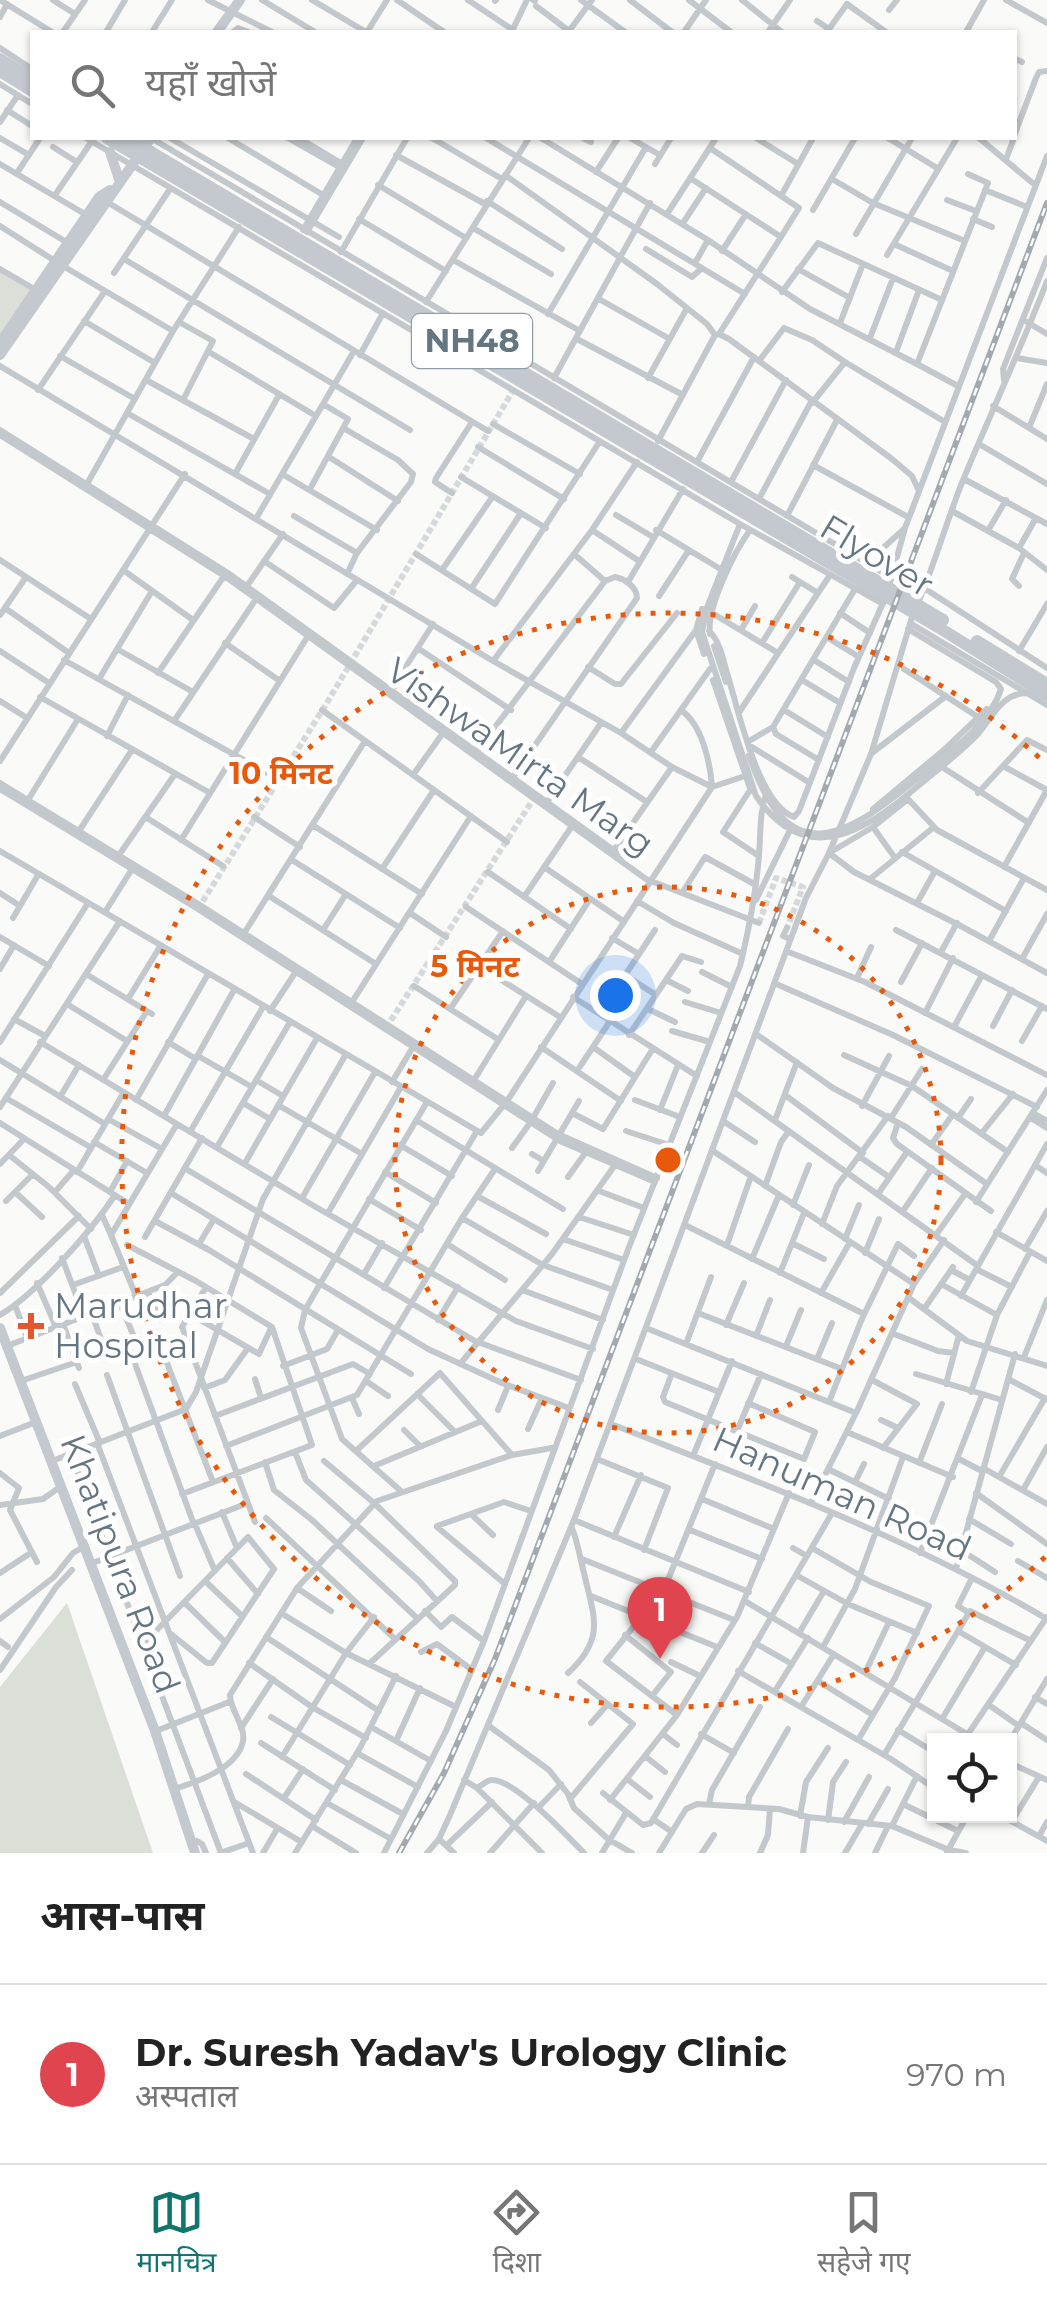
<!DOCTYPE html>
<html lang="hi">
<meta charset="utf-8">
<style>
:root{--surface:#fff;--page:#f6f6f6;--text:#222;--muted:#767676;--line:#e0e0e0;--accent:#0f766e}
body{margin:0;font-family:Montserrat,"Noto Sans Devanagari",sans-serif;background:var(--page);color:var(--text)}
.controls{position:absolute;right:30px;bottom:30px;display:grid;overflow:hidden;border-radius:0px;box-shadow:0 2px 8px #0004}
.controls button{width:90px;height:90px;display:grid;place-items:center;padding:0;border:0;border-bottom:2px solid var(--line);background:var(--surface);color:var(--text);font:50px sans-serif}
.you{position:absolute;left:615px;top:995px;width:35px;height:35px;margin:-25px;border:8px solid #fff;border-radius:50%;background:#1a73e8;box-shadow:0 0 0 15px #1a73e833}
.badge{display:grid;place-items:center;width:65px;height:65px;border-radius:50%;background:var(--accent);color:#fff;font-size:32px;font-weight:700}
.pin{position:absolute;translate:-50% -82px;filter:drop-shadow(0 2px 5px #0008)}
.pin::after{content:'';position:absolute;top:52px;width:35px;height:30px;background:inherit;clip-path:polygon(0 0,100% 0,50% 100%)}
.list{margin:0;padding:0;list-style:none}
h2{display:flex;justify-content:space-between;align-items:center;height:130px;margin:0;padding:0 40px;font-size:42px}
h2 small{font-size:32px;font-weight:400;color:var(--muted)}
.list li{display:grid;grid-template-columns:65px 1fr auto;gap:30px;align-items:center;box-sizing:border-box;height:180px;padding:0 40px;border-top:2px solid var(--line)}
.list b{display:block;font-size:38px;white-space:nowrap}
.list p{margin:0;font-size:32px;white-space:nowrap;color:var(--muted)}
.list em{font-size:32px;font-style:normal;color:var(--muted)}
.icon{flex:none;width:55px;height:55px;fill:none;stroke:currentColor;stroke-width:2;stroke-linecap:round;stroke-linejoin:round}
.map{position:relative;flex:none;width:1047px;height:1853px;overflow:hidden}
.search{position:absolute;background:var(--surface);box-shadow:0 2px 8px #0004;left:30px;right:30px;top:30px;height:110px;display:flex;align-items:center;gap:25px;box-sizing:border-box;padding:0 35px;border-radius:0px;color:var(--muted);font-size:38px}
.sheet{height:310px;background:var(--surface)}
nav{display:flex;justify-content:space-around;align-items:center;box-sizing:border-box;height:140px;border-top:2px solid var(--line);background:var(--surface);font-size:28px;color:var(--muted)}
nav a{display:grid;justify-items:center;gap:5px}
nav .on{color:var(--accent)}
.map>svg:first-child{display:block}
</style>
<div class="map">
<svg width="1047" height="1853" viewBox="0 0 1047 1853">
<rect width="100%" height="100%" fill="#fafaf8"/>
<!-- green -->
<path fill="#dadfd7" d="M0 267 34 287 0 338Z
M67 1603 153 1853H0V1687Z"/>
<g fill="none" stroke-linecap="round" stroke-linejoin="round">
<!-- minor-tunnel -->
<path stroke="#d5d9db" stroke-width="6" stroke-dasharray="6 3" stroke-linecap="butt" d="M198 909 328 701 514 389
M759 923 776 878 803 887 787 928
M386 1028 536 795"/>
<!-- minor -->
<path stroke="#c3c8cc" stroke-width="6" d="M0 0 52 32
M53 0 75 14
M208 0 272 32
M262 0 315 32
M312 0 366 32
M397 0 444 32
M468 0 513 30
M533 0 535 1
M581 0 625 32
M630 0 672 32
M689 0 731 32
M742 0 782 32
M1006 0 1047 23
M495 1 496 0
M536 6 569 31
M889 10 897 0
M0 17 7 4
M817 21 829 29 847 4 886 32
M512 31 527 0
M569 31 592 0
M63 32 85 0
M106 32 125 0
M152 32 172 0
M233 32 238 28 248 32
M367 32 387 0
M684 32 706 0
M768 32 790 0
M966 32 984 0
M0 48 32 69
M1014 58 1022 62
M0 84 32 104
M7 110 32 126
M0 122 18 95
M1014 136 1036 78 1039 72 1047 71
M0 138 29 155
M86 138 740 524 883 604
M151 138 892 578
M170 138 339 237
M228 138 323 195
M288 138 339 167
M299 138 341 163
M432 138 502 179
M486 138 745 294
M541 138 708 240 810 309 917 364
M583 138 591 142
M630 138 660 155
M756 138 798 164
M888 138 937 168
M979 138 1035 185
M53 147 77 162
M710 148 799 208 781 237
M396 155 485 204
M1006 159 1014 138
M0 164 90 217
M655 164 671 138
M596 172 618 138
M17 173 40 138
M505 175 657 284 707 324 715 335 719 334 729 339 892 459 912 476 919 491
M690 178 781 237 719 334
M832 179 873 203 965 241
M378 185 466 238
M985 190 1027 207
M55 195 92 141
M781 196 813 138
M947 200 976 211
M487 201 562 249
M0 202 68 243
M107 202 488 431
M813 210 855 138
M667 214 716 138
M359 219 446 271
M973 219 992 227
M683 223 706 188
M0 226 55 261
M473 228 551 274
M303 230 357 138
M307 232 363 138
M856 234 912 138
M894 244 953 271
M646 249 692 277 702 268
M722 251 746 214
M341 252 407 138
M887 255 957 138
M124 259 410 430
M453 260 580 331
M695 263 708 240
M63 266 173 331
M0 269 36 290
M798 269 850 298
M114 273 170 189
M782 292 818 243 942 300
M599 299 668 338
M426 302 529 138
M548 314 646 147
M84 321 155 363
M179 322 213 341 183 400
M1027 322 1047 334
M840 323 863 264
M870 338 893 278
M577 339 683 395
M209 352 316 416
M896 352 919 290
M360 355 383 313
M60 356 135 399
M1017 358 1047 363
M759 361 784 328 812 340 845 362
M0 366 493 661 621 733
M554 378 650 203
M648 378 687 308
M146 380 254 439
M1004 380 1003 369 1047 258
M958 386 917 364 988 183 968 174
M38 390 105 291
M812 403 845 362 945 422
M993 406 1047 439
M127 413 270 494
M493 424 580 474
M1029 428 1047 384
M345 429 398 460 413 474 411 482 357 553 348 572
M0 430 228 573 623 857
M0 435 226 577 646 879 759 923
M658 441 715 335
M979 444 1047 484
M478 447 564 499
M329 457 398 501
M697 462 754 357
M813 465 908 517
M235 474 279 395
M282 474 377 530
M461 477 546 528
M964 479 1047 524
M731 482 786 380
M87 484 173 331 239 227
M310 489 348 419 323 404
M452 493 435 482 436 478 472 422
M760 497 811 402
M952 511 1019 548 1047 570
M788 514 837 420
M616 515 653 537
M294 516 357 553
M257 517 354 351
M740 524 706 610 702 632 756 796C807 870 865 831 918 786 938 769 959 754 977 735 992 718 1002 692 1028 693
M989 529 1006 500
M592 530 639 561
M656 530 722 570
M1019 548 1036 518
M416 554 495 604 600 441
M862 557 883 548 904 529
M0 560 91 619
M264 561 334 608 357 580
M123 570 193 620
M442 570 493 496
M792 577 818 593
M628 582 683 489
M247 586 283 534
M889 586 905 528 1047 156
M1019 586 1012 579 1024 553
M924 588 1047 668
M471 589 521 513
M659 596 689 550
M918 603C935 563 947 520 963 480 991 413 1021 348 1047 281
M5 608 69 653
M702 609 696 630 704 654
M712 613 778 653
M840 613 870 633
M0 615 26 577
M910 623 1047 705
M741 630 755 606
M709 631C720 641 723 659 727 673 738 708 758 805 794 817L799 811 854 668 883 603
M710 634C706 608 735 551 750 530
M828 638 859 657
M225 643 280 681
M762 643 800 582
M714 646 726 682
M117 649 193 692
M419 649 511 710
M0 651 49 683
M1019 651 1047 604
M64 660 278 779
M814 660 849 682
M493 661 592 530 637 462
M588 667 615 684H621L677 613
M904 669 978 717
M158 673 224 576
M99 679 152 591
M713 680 751 791
M802 680 840 703
M391 690 433 624
M40 697 210 793
M0 701 27 718
M322 710 507 842
M681 710C702 725 710 761 712 787L745 776
M784 710 828 737
M740 711 830 575
M174 721 256 599
M107 736 128 695
M749 741 773 727
M752 747 810 783
M477 751 605 581 574 554
M651 752 710 669
M872 753 946 696
M749 755C789 877 849 835 923 774 950 752 990 724 1001 689L996 682 908 629
M578 757 647 802
M819 760 776 734 773 727 855 589
M0 761 185 474
M1003 766 1047 790 1004 867
M945 769 1029 823
M413 775 443 733
M513 777 637 598C637 587 625 579 615 577L605 581
M0 783 200 905 558 1134 657 1178
M0 789 198 909 560 1141 655 1182
M750 790 723 832 759 856
M978 793 1027 740 1047 750
M908 799 937 830 1047 890
M28 800 78 719
M907 800 873 827 829 853 854 872 959 925 1047 973
M547 802 601 723
M873 809 945 749 987 709
M254 817 300 847
M147 818 223 866
M314 826 422 894
M873 827 895 858
M79 831 132 750
M181 840 308 636
M614 850 672 767
M0 851 481 1133 507 1101 712 787 672 767 621 733 696 630
M902 852 1006 911
M119 855 175 774
M292 860 400 928
M544 867 623 921
M382 869 434 790
M488 872 571 929
M870 879 934 827
M0 893 20 906
M682 893 705 857 756 885
M269 896 376 964
M524 897 574 823
M756 900 792 826
M637 901 674 923 743 954
M917 903 935 871
M466 907 582 984
M105 912 132 869
M410 913 446 937
M13 918 38 875
M787 928 783 936 790 939
M323 930 346 894
M896 930 1047 1009
M243 935 365 741
M0 937 49 966
M612 938 639 954
M989 941 1024 878
M786 951 865 982 1047 1075
M941 952 957 923
M1022 959 1047 914
M549 962 590 899
M479 966 560 1017
M0 969 14 945
M702 972 732 987
M86 974 152 1014
M625 975 656 995
M857 978 871 947
M666 980 688 991
M901 982 922 943
M774 983 893 1035 1037 1107
M414 986 499 1040
M573 997 697 1076
M610 998 655 930
M128 999 161 945
M352 1002 471 816
M685 1002 721 1013
M67 1004 127 1041
M450 1009 503 931
M648 1009 675 1022
M270 1011 297 970
M925 1013 953 958
M14 1019 45 1036
M610 1021 593 1047 635 1077
M993 1026 1012 990
M954 1027 982 975
M672 1031 710 1042
M756 1034 833 1088 906 1127 987 1184
M629 1035 682 956 701 962
M1022 1041 1042 1006
M0 1042 88 903
M40 1042 314 1206 516 1321 593 1349
M168 1042 196 1059
M541 1047 621 1101
M844 1055 912 1086 1008 1152
M198 1056 252 1087
M0 1060 105 1124
M577 1071 593 1047
M103 1080 147 1011
M256 1080 283 1096
M474 1080 526 996
M392 1082 413 1047
M734 1092 978 1266
M785 1095 863 1153
M60 1097 79 1065
M6 1098 90 1147
M136 1100 208 974
M635 1100 680 1117
M243 1103 270 1119
M278 1105 362 1154
M862 1106 889 1056
M0 1107 120 921
M660 1110 678 1065
M572 1113 603 1129 652 1050
M1033 1113 1047 1121
M164 1116 234 990
M533 1118 553 1083
M891 1118 922 1069
M958 1118 971 1099
M1031 1118 1047 1128
M108 1119 162 1149
M416 1120 563 1209
M775 1120 797 1062
M723 1121 755 1142
M0 1123 129 1204
M898 1123 893 1138 897 1144 991 1211
M626 1131 669 1145
M190 1132 263 1007
M981 1134 1013 1094
M94 1142 147 1173
M400 1145 452 1176
M931 1145 953 1114
M217 1147 290 1022
M512 1148 530 1123
M713 1151 914 1284
M532 1154 544 1161
M9 1155 49 1187 91 1229
M860 1157 889 1177
M245 1163 317 1038
M0 1164 23 1140
M1035 1165 1047 1173
M186 1169 475 1341 581 1380
M538 1171 579 1101
M77 1172 124 1092
M385 1172 436 1203
M33 1174 15 1192 42 1217
M568 1177 586 1152
M765 1186 781 1142 789 1131
M599 1191 644 1208
M55 1192 74 1170
M110 1192 127 1161
M171 1193 428 1349 502 1383 569 1408
M878 1194 907 1152
M477 1196 546 1234
M302 1198 375 1072
M369 1199 421 1230
M6 1201 15 1192
M976 1202 1047 1090
M793 1205 809 1165
M903 1211 932 1168
M328 1213 401 1087
M102 1215 111 1235
M579 1217 634 1235
M462 1218 543 1265 613 1290
M155 1221 209 1250 411 1374
M822 1224 837 1186 888 1116
M685 1225 864 1314
M996 1232 1047 1261
M936 1235 965 1194
M84 1236 99 1276
M145 1237 202 1138
M563 1239 624 1260
M845 1239 859 1205
M792 1243 824 1259
M199 1244 214 1219
M447 1244 505 1280
M127 1245 196 1281 272 1327 312 1445 182 1494
M727 1245 751 1176
M1025 1249 1047 1211
M865 1253 879 1219
M62 1258 84 1316
M752 1259 779 1195
M976 1269 1012 1287
M951 1270 970 1280
M780 1273 804 1213
M364 1274 382 1243
M37 1283 56 1327
M941 1284 997 1315
M73 1285 123 1267
M206 1287 182 1327 255 1522
M384 1288 477 1131
M522 1290 603 1320
M148 1292 160 1320
M0 1293 79 1216
M821 1293 850 1242
M136 1296 111 1235 177 1124
M961 1296 1047 1144
M909 1298 967 1341 1047 1366
M120 1303 134 1337
M15 1305 27 1338
M924 1309 953 1267
M698 1313 842 1369
M92 1314 108 1359
M190 1314 259 1354 271 1328
M0 1315C36 1294 92 1230 115 1195
M438 1320 458 1287
M63 1324 79 1368
M726 1325 744 1283
M646 1328 856 1413
M155 1332 213 1482
M894 1334 938 1351 954 1353
M756 1336 770 1300
M686 1344 711 1277
M7 1346 165 1285 178 1272
M786 1346 801 1310
M130 1350 193 1522
M1024 1357 1047 1300
M636 1359 719 1392
M817 1359 832 1323
M460 1364 552 1254 615 1165
M283 1366 327 1349 338 1330
M672 1373 663 1397 665 1402 804 1459 815 1432 748 1403
M916 1374 1002 1400
M107 1375 180 1576
M255 1379 261 1398
M872 1380 917 1404 883 1448
M1010 1380 1046 1399
M21 1381 77 1362
M366 1381 388 1396
M75 1384 100 1443
M946 1384 959 1335
M204 1388 225 1380 248 1348
M971 1392 997 1315 1030 1252
M417 1394 455 1432
M352 1398 359 1414
M829 1402 861 1321 898 1244 914 1256
M498 1410 508 1386
M215 1416 353 1364 370 1374
M881 1420 898 1428
M611 1424C759 1482 910 1538 1047 1619
M528 1429 542 1398
M404 1430 420 1446
M737 1431 761 1374
M847 1432 953 1477
M0 1436 36 1422
M97 1443 253 1853
M226 1446 357 1395 462 1218 495 1169
M356 1451 440 1373 512 1455
M295 1452 306 1480 419 1581 436 1600
M71 1454 221 1853
M693 1456 732 1361
M597 1459 668 1488 644 1550
M959 1459 982 1471
M52 1461 186 1409 196 1392 263 1199 346 1054
M324 1461 374 1503 455 1581V1585L369 1664
M265 1462 274 1490 312 1520 418 1619
M919 1463 942 1404
M374 1466 482 1421
M983 1468 1047 1504
M828 1469 889 1499
M0 1473 19 1488 10 1510 37 1562
M999 1477 1045 1398
M855 1482 864 1464
M1023 1490 1047 1447
M402 1492 342 1439 301 1328 305 1310 320 1284 427 1102
M976 1493 1047 1544
M702 1499 774 1529
M811 1503 857 1411 914 1284 944 1240
M0 1505 43 1499 60 1487
M222 1512 237 1548
M472 1515 493 1535
M266 1518 395 1639
M969 1519 1011 1544
M574 1520 749 1592
M194 1522 215 1571
M437 1526 504 1502 531 1511
M437 1527 505 1584
M690 1530 762 1559
M614 1537 641 1475
M793 1548 807 1556
M812 1548 871 1582 929 1606 895 1678 858 1740
M961 1550 995 1572
M920 1553 982 1395
M227 1558 258 1594
M582 1559 734 1620
M1018 1561 1047 1578
M90 1564 248 1503
M956 1569 1015 1354
M0 1573 32 1552
M796 1575 848 1604 917 1633
M205 1581 242 1616
M297 1588 331 1611
M591 1596 717 1647
M745 1601 977 1740
M185 1603 225 1642
M425 1611 441 1627 452 1617 484 1641
M281 1613 346 1653 456 1707
M969 1613 958 1606 972 1578
M643 1615 606 1661 677 1715
M0 1619 54 1577 73 1553 83 1547
M652 1619 715 1464
M958 1631 1016 1665
M799 1633 824 1591
M625 1635 671 1672 652 1696
M266 1637 379 1711
M0 1641 8 1647
M755 1643 792 1664
M142 1645 248 1537 274 1569 212 1663H207L171 1634
M823 1647 855 1589 903 1457
M421 1652 437 1644 472 1670
M671 1662 700 1676
M249 1663 312 1707 366 1738
M0 1670 56 1587 72 1570
M738 1671 891 1759 934 1788
M568 1673C606 1638 594 1617 584 1573 580 1558 578 1543 572 1528
M865 1673 889 1622
M818 1681 873 1715
M775 1691 808 1638
M1035 1697 1047 1704
M989 1705 1019 1726
M801 1707 834 1654
M271 1717 350 1765
M942 1719 985 1647
M591 1723 608 1704
M1021 1723 1047 1740
M489 1726 549 1770 568 1794 574 1808 608 1839 632 1853
M371 1727 431 1761
M241 1728 273 1679
M898 1730 934 1752
M156 1731 229 1702
M663 1734 677 1745
M701 1734 734 1753
M964 1740 1047 1617
M396 1741 420 1688
M1010 1741 1047 1679
M261 1743 335 1790
M357 1753 418 1787
M884 1755 970 1611 1031 1641
M645 1756 665 1772
M282 1757 346 1653 374 1617
M1010 1763 1047 1780
M246 1774 316 1820
M627 1779 650 1797
M341 1780 403 1814
M464 1780 477 1788C480 1786 488 1780 491 1780 514 1778 568 1837 584 1853
M477 1788 542 1853
M174 1789C197 1782 238 1768 243 1741 246 1727 230 1710 230 1695L297 1588 377 1501 512 1455 552 1448
M603 1793 643 1825 651 1823 832 1513
M284 1798 303 1769
M570 1799 633 1724 580 1682
M610 1800 677 1715 737 1617 789 1493
M236 1803 300 1841
M327 1803 391 1839
M709 1804 712 1790 760 1707
M903 1804 958 1831
M539 1807 561 1784
M748 1807 749 1797 788 1729
M800 1816 806 1782 828 1748
M1002 1816 1047 1841
M653 1819 672 1832
M828 1820 833 1782 846 1762
M1012 1821 1039 1777
M844 1822 869 1777
M868 1824 888 1789
M312 1826 356 1853
M892 1826 917 1776
M1039 1836 1047 1822
M439 1839 454 1853
M197 1841 202 1844 206 1853
M447 1845 492 1802
M947 1852 967 1816
M220 1853 249 1843
M263 1853 277 1829
M295 1853 360 1748 396 1676
M384 1853 446 1731 484 1641 629 1247 740 966C749 929 756 893 759 855 761 832 759 813 767 791
M427 1853 439 1839 450 1815 574 1520 806 898 829 853 871 754 913 614
M490 1853 534 1803
M602 1853 626 1813
M659 1853 686 1809 697 1804 779 1809 808 1817 892 1826 949 1850 966 1853
M702 1853 714 1835
M760 1853 768 1835 770 1809
M803 1853 808 1817
M845 1853 862 1824
M875 1853 888 1826"/>
<!-- major -->
<path stroke="#c3c9ce" stroke-width="10" d="M217 32 240 0
M110 152 119 179
M0 343 99 197 110 190
M0 355 151 138
M0 1328 155 1731 195 1853"/>
<!-- highway -->
<path stroke="#c3c9ce" stroke-width="12" d="M0 59 32 79
M0 71 32 91
M107 138 938 627 1047 695
M127 138 943 620
M977 641 1047 684"/>
<defs>
<path id="rail" d="M399 1853 444 1773 495 1659 1047 203"/>
</defs>
<!-- rail casing -->
<use href="#rail" stroke="#a2aab0" stroke-width="6"/>
<!-- rail -->
<use href="#rail" stroke="#fff" stroke-width="2.5" stroke-dasharray="8" stroke-linecap="butt"/>
</g>
<!-- distance rings -->
<g fill="none" stroke="#e8590c" stroke-width="5" stroke-dasharray="5 10">
<circle cx="668" cy="1160" r="273"/>
<path d="M1045 1557A547 547 0 1 1 1045 763"/>
</g>
<!-- markers -->
<path fill="#e4572e" stroke="#fff" stroke-width="4" d="M26 1311h10v10h10v10h-10v10h-10v-10h-10v-10h10z"/>
<g text-anchor="middle" stroke-width="10" stroke-linejoin="round" paint-order="stroke">
<!-- shield labels -->
<rect fill="#fff" stroke="#939fa8" stroke-width="2.5" x="412" y="314" width="120" height="54" rx="8"/>
<g font-size="32" font-weight="bold" fill="#657683">
<text x="472" y="352">NH48</text>
</g>
<!-- street labels -->
<g font-size="35" fill="#657683" stroke="#fff">
<text transform="translate(877 556) rotate(31)" y="12">Flyover</text>
<text transform="translate(520 757) rotate(35)" y="12">VishwaMirta Marg</text>
<text transform="translate(842 1494) rotate(24)" y="12">Hanuman Road</text>
<text transform="translate(120 1564) rotate(69)" y="12">Khatipura Road</text>
</g>
<!-- poi labels -->
<g font-size="35" fill="#657683" stroke="#fff" text-anchor="start">
<text x="54" y="1318">Marudhar<tspan x="54" dy="40">Hospital</tspan></text>
</g>
</g>
<circle cx="668" cy="1160" r="15" fill="#e8590c" stroke="#fff" stroke-width="5"/>
<g font-size="30" text-anchor="middle" font-weight="bold" fill="#e8590c" stroke="#fff" stroke-width="10" stroke-linejoin="round" paint-order="stroke">
<text x="281" y="784">10 मिनट</text>
<text x="475" y="977">5 मिनट</text>
</g>
</svg>
<div class="controls">
<button><svg class="icon" aria-label="locate" viewBox="0 0 24 24"><circle cx="12" cy="12" r="6"/><path d="M12 2v4M12 18v4M2 12h4M18 12h4"/></svg></button>
</div>
<div class="you"></div>
<div class="pin badge" style="left:660px;top:1659px;background:#e0444e">1</div>
<div class="search"><svg class="icon" aria-label="search" viewBox="0 0 24 24"><circle cx="10" cy="10" r="6"/><path d="M15 15l6 6"/></svg>यहाँ खोजें</div>
</div>
<section class="sheet">
<h2>आस-पास<small></small></h2>
<ul class="list">
<li><span class="badge" style="background:#e0444e">1</span><div><b>Dr. Suresh Yadav's Urology Clinic</b><p>अस्पताल</p></div><em>970 m</em></li>
</ul>
</section>
<nav>
<a class="on"><svg class="icon" aria-label="map" viewBox="0 0 24 24"><path d="M3 6l6-2 6 2 6-2v14l-6 2-6-2-6 2zM9 4v14M15 6v14"/></svg>मानचित्र</a>
<a><svg class="icon" aria-label="directions" viewBox="0 0 24 24"><path d="M12 3l9 9-9 9-9-9zM9 14v-3h6M13 9l2 2-2 2"/></svg>दिशा</a>
<a><svg class="icon" aria-label="saved" viewBox="0 0 24 24"><path d="M7 4h10v16l-5-4-5 4z"/></svg>सहेजे गए</a>
</nav>
